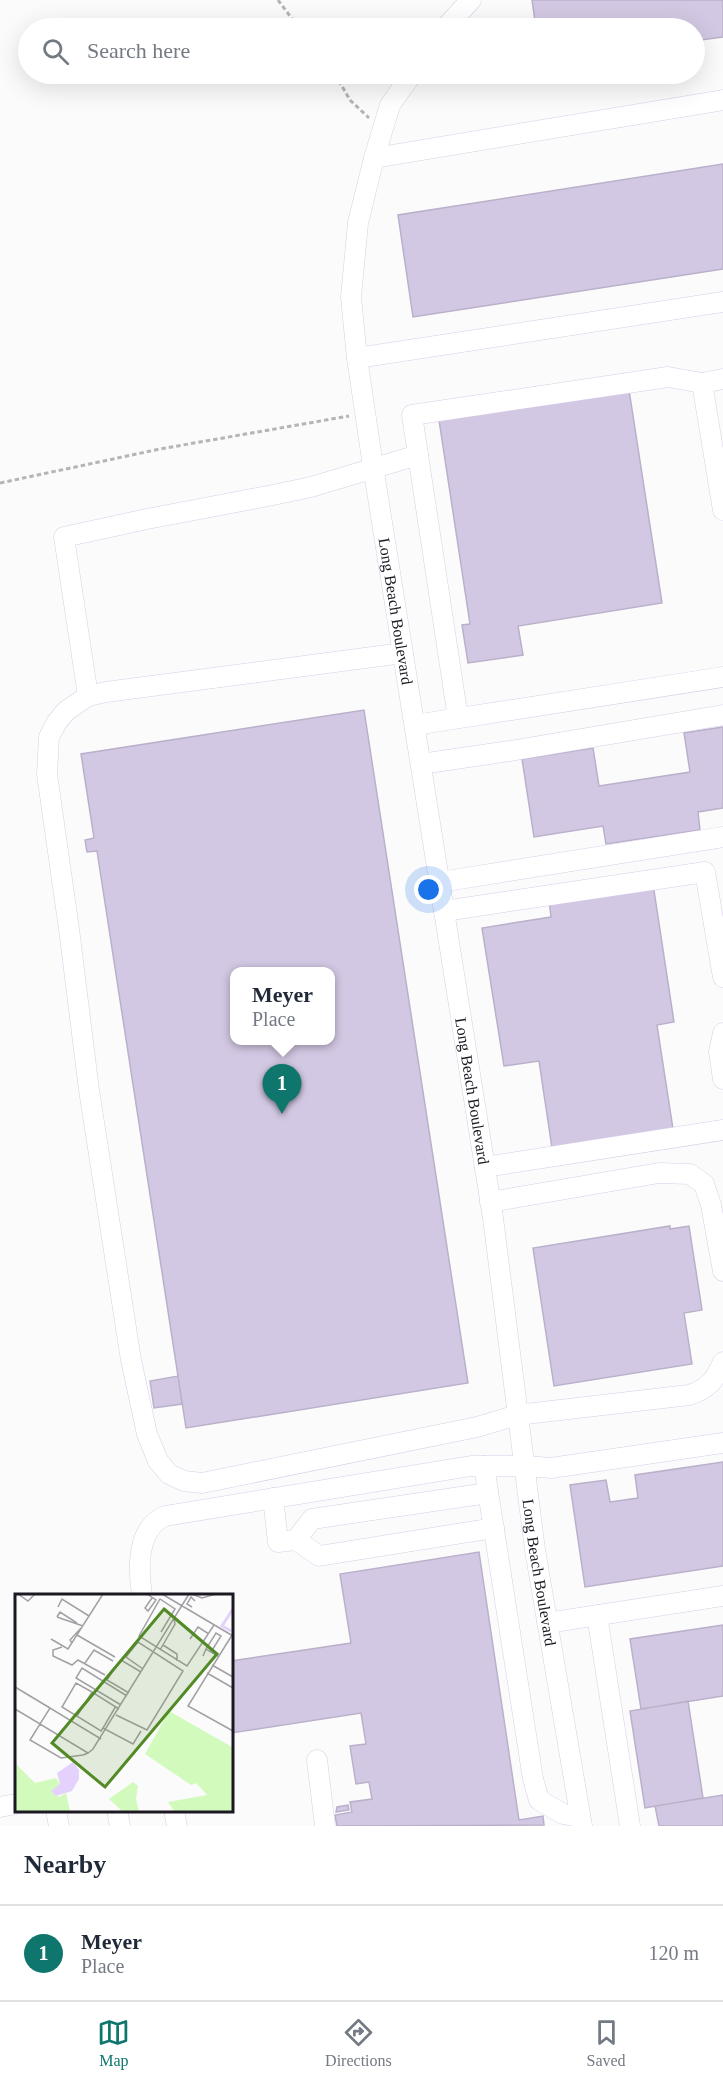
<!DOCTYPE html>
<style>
:root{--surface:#fff;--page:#f2f2f3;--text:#1f2937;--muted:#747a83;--line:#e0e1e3;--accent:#0f766e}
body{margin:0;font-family:"Times New Roman",serif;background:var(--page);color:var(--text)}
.you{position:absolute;left:429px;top:890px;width:21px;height:21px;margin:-15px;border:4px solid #fff;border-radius:50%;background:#1a73e8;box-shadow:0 0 0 9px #1a73e833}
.badge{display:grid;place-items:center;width:39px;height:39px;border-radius:50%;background:var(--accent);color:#fff;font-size:20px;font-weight:700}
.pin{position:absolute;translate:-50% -50px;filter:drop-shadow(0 2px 3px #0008)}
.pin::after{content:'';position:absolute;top:32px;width:21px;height:18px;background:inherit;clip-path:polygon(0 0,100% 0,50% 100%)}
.popup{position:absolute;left:230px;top:967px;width:105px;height:78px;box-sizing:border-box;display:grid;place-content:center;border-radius:12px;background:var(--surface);filter:drop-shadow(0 2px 4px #0005);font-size:20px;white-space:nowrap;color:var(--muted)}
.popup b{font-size:22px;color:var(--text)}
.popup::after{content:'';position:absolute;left:50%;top:100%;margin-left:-12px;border:12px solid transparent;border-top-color:var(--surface)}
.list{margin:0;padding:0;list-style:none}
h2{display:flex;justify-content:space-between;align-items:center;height:78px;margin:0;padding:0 24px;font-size:26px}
h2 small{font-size:20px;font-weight:400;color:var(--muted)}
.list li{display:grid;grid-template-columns:39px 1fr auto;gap:18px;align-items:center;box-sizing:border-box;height:96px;padding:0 24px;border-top:2px solid var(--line)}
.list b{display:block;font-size:22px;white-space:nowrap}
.list p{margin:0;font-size:20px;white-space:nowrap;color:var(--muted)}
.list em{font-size:20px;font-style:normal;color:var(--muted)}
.icon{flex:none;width:33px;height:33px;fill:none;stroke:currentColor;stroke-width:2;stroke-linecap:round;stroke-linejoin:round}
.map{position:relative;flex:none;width:723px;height:1826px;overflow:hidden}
.search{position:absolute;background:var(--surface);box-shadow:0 6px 24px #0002;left:18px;right:18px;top:18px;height:66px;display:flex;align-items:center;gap:15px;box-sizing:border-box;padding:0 21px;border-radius:33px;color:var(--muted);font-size:22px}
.sheet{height:174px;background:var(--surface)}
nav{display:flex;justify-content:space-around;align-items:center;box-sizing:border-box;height:84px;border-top:2px solid var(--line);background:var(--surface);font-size:16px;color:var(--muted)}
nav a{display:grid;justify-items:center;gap:3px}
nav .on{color:var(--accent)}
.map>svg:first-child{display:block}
</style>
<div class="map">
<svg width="723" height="1826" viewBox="0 0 723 1826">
<rect width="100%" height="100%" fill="#fbfbfb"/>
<!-- building -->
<path fill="#d3c8e3" stroke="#bab0ca" stroke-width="1.5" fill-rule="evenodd" d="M532 0H723V37L694 41V28H536Z
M723 164V269L413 317 398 215Z
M629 390 662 603 518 626 523 655 468 663 462 625 470 624 439 420Z
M364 710 468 1383 186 1428 97 851 87 852 85 840 94 838 81 754ZM234 972H330V1040H234Z
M723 727V808L698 812 700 830 606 844 603 826 534 837 522 759 593 748 599 786 690 772 684 733Z
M653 884 674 1022 657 1025 673 1129 552 1148 539 1061 504 1066 482 928 551 917 549 900Z
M670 1226V1229L689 1226 702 1310 684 1313 692 1364 554 1386 533 1248Z
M178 1376 182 1404 154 1408 150 1381Z
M723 1462V1566L585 1587 570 1485 606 1480 610 1502 638 1498 635 1475Z
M479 1552 519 1820 543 1816 544 1825 337 1826 335 1815 352 1812 350 1802 372 1799 369 1782 356 1784 350 1746 366 1744 361 1713 231 1733V1661L351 1643 340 1574Z
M723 1625V1696L641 1709 630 1639Z
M688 1701 703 1798 645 1808 630 1711Z
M723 1795V1826H659L655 1806Z
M348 1805 349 1810 336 1812 337 1807Z"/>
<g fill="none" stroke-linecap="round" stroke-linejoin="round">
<defs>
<g id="minor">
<path d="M445 28 471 0"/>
<path id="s1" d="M412 74 390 105 374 158 358 223 351 297 357 358 373 466 493 1218 535 1550 582 1826"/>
<path d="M374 158 723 100"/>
<path d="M357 358 723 302"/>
<path d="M702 383 723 510"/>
<path d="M418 455 458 718"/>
<path d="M403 653 106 692 88 696 66 711 57 722 49 737 47 774 69 929 89 1090 131 1360 147 1434 158 1461 169 1474 184 1481 202 1483 477 1427 517 1415 689 1395C708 1389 715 1380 723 1362"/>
<path d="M88 696 64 537 147 519 273 495 311 487 418 455 412 415 668 377 702 383 723 379"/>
<path d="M415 725 723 677"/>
<path d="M421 764 510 751 723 715"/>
<path d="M440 882 723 837"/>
<path d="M444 911 705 872 723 977"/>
<path d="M723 1033 719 1052 723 1079"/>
<path d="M485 1167 723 1130"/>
<path d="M490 1202 659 1173 690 1174 704 1184 711 1205 723 1271"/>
<path d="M484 1466 533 1779 539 1800 563 1814 580 1817"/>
<path d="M273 1498 278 1542 296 1540 319 1556 494 1528"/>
<path d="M296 1540 312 1519 488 1493"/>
<path d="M142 1595C138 1568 136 1529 165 1516L471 1466H525L551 1468 723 1443"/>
<path d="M597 1615 630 1826"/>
<path d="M547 1623 723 1596"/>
<path d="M317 1760 325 1826"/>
<path d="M0 1807 16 1804"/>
<path d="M56 1810 59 1826"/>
<path d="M117 1810 120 1826"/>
<path d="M174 1810 177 1826"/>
</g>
</defs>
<!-- minor casing -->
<use href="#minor" stroke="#d8cde8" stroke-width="21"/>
<!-- path -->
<path stroke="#b5b4b7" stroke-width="3" stroke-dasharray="4.5 3" stroke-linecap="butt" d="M278 0 299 28
M335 74 350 100 369 118
M0 483 160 449 349 416"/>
<!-- minor -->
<use href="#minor" stroke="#fff" stroke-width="20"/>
</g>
<g text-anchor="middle" stroke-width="6" stroke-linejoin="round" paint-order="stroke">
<!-- street labels -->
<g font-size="16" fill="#1c1822" stroke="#fff">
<text dy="6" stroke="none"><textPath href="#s1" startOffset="552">Long Beach Boulevard</textPath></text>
<text dy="6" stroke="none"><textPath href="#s1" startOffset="1038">Long Beach Boulevard</textPath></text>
<text dy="6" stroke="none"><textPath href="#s1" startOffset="1524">Long Beach Boulevard</textPath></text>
</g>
</g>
<!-- overview -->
<g transform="translate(15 1594)">
<rect width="218" height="218" fill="#fbfbfb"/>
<path d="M154 117 217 153V217H159L153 208 192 201 181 189 176 191 130 160ZM0 169 20 189 41 184 45 190 37 199 44 203 51 199 55 217H0ZM118 188 123 192 121 205 124 217H107L94 205Z" fill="#d3fabd"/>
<path d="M58 168 64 176V185L57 197 41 202 36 197 45 190 42 179Z" fill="#e4d2fd"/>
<path fill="none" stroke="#e4d2fd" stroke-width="3" d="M216 37 207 32 218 15"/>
<path fill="none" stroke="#a2a0a4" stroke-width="1.5" d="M3 0 13 7 20 0M132 0 141 6 133 17 130 14 137 4M147 0 218 42M177 0 187 4 201 0M43 13 47 5 74 22M177 13 172 10 176 3 180 7M42 23 68 32M42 23 45 18 62 29M146 38 160 15 145 5 124 42 172 72 199 31M62 41 100 63M217 41 173 112 218 137M36 45 53 55 88 0M175 45 183 33 194 40M57 49 55 46 66 34M148 51 162 60V67M47 53 38 56V62L57 71 63 66 90 81M191 55 201 39 206 42 196 58M145 56 160 30 159 25M188 62 191 55 203 62M70 69 79 56 98 67M197 71 218 83M192 79 218 94M0 93 35 114M77 98 61 89 47 113 86 137 88 134 118 150 126 137M114 99 92 86 99 75 106 66 126 78M106 111 61 84 67 74 112 102M0 115 25 130 35 114 86 145M101 121 132 136 168 77 123 48 111 63 128 75M62 122 77 98 104 115M88 134 101 112M73 159 25 130 15 146 46 164 68 161 73 159 78 155 174 0"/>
<path fill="#528a25" fill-opacity="0.15" stroke="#528a25" stroke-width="3" d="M149 15 202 60 90 193 37 149Z"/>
<rect width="218" height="218" fill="none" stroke="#1c1822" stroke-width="3"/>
</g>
</svg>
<div class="you"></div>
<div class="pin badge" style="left:282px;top:1114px">1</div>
<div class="popup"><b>Meyer</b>Place</div>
<div class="search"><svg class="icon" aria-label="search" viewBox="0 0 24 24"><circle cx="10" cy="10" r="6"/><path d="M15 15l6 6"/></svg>Search here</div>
</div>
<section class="sheet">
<h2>Nearby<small></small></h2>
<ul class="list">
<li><span class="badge">1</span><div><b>Meyer</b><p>Place</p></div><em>120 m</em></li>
</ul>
</section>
<nav>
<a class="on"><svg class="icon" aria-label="map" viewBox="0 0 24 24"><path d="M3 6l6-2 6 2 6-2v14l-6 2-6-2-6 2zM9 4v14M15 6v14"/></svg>Map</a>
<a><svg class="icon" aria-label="directions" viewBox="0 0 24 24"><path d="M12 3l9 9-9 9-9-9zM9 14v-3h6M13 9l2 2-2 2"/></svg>Directions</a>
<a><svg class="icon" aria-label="saved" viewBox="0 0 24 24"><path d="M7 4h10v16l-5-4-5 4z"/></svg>Saved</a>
</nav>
